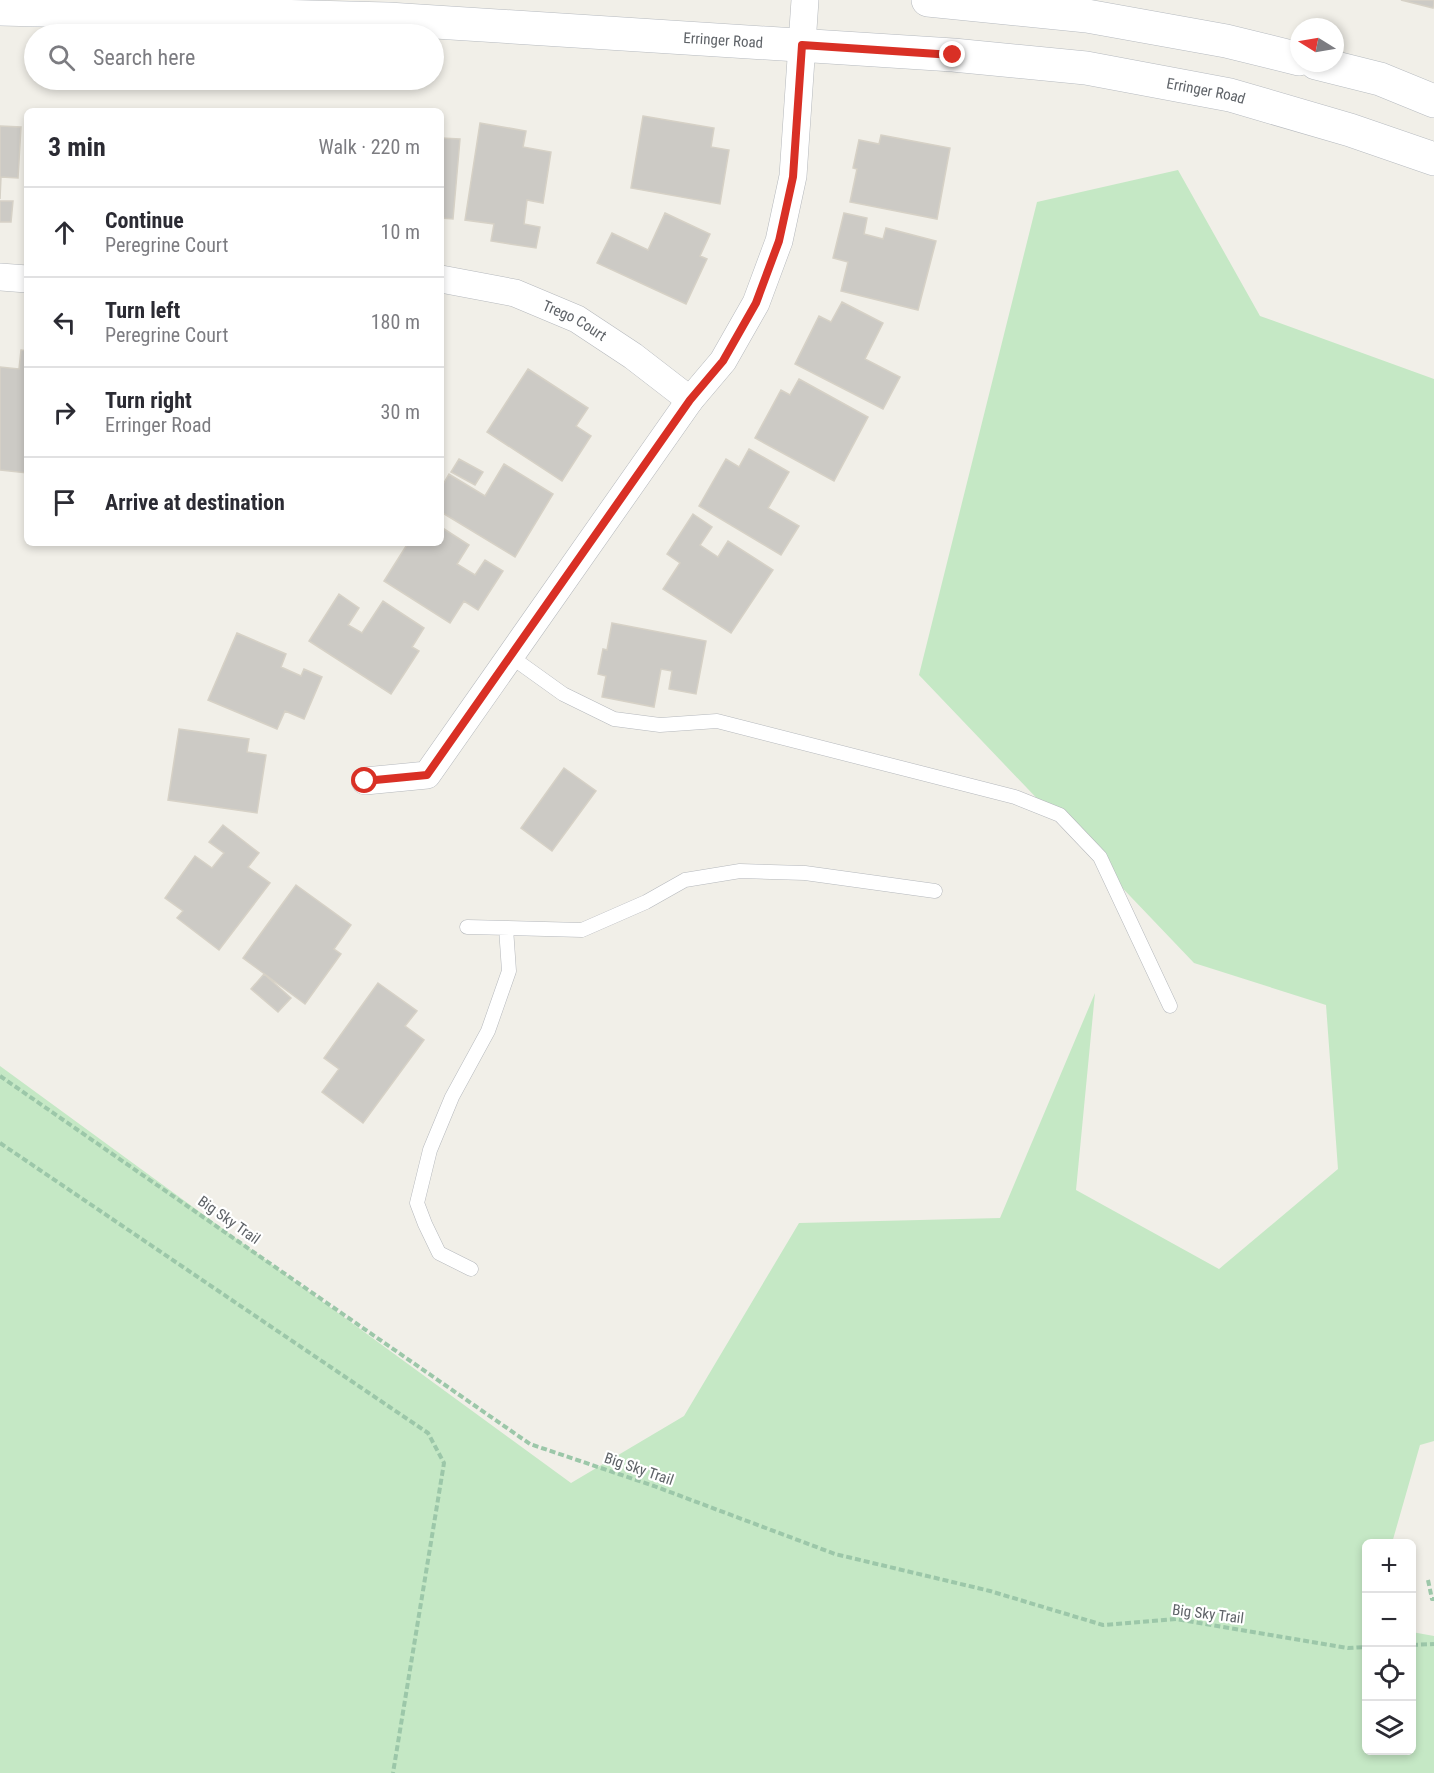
<!DOCTYPE html>
<meta charset="utf-8">
<style>
:root{--surface:#fff;--page:#f2f2f3;--text:#2b2b33;--muted:#7c7c81;--line:#e1e1e2}
body{margin:0;font-family:"Roboto Condensed",sans-serif;background:var(--page);color:var(--text)}
.controls{position:absolute;right:18px;bottom:18px;display:grid;overflow:hidden;border-radius:9px;box-shadow:0 3px 9px #0003}
.controls button{width:54px;height:54px;display:grid;place-items:center;padding:0;border:0;border-bottom:2px solid var(--line);background:var(--surface);color:var(--text);font:30px sans-serif}
.compass{position:absolute;left:1290px;top:18px;width:54px;height:54px;border-radius:50%;background:var(--surface);box-shadow:0 3px 9px #0003;rotate:281deg}
.stop{position:absolute;width:18px;height:18px;margin:-14px;border:4px solid #d93025;border-radius:50%;background:#fff}
.stop.end{background:#d93025;border-color:#fff;box-shadow:0 2px 6px #0008}
.list{margin:0;padding:0;list-style:none}
h2{display:flex;justify-content:space-between;align-items:center;height:78px;margin:0;padding:0 24px;font-size:26px}
h2 small{font-size:20px;font-weight:400;color:var(--muted)}
.list li{display:grid;grid-template-columns:39px 1fr auto;gap:18px;align-items:center;box-sizing:border-box;height:90px;padding:0 24px;border-top:2px solid var(--line)}
.list b{display:block;font-size:22px;white-space:nowrap}
.list p{margin:0;font-size:20px;white-space:nowrap;color:var(--muted)}
.list em{font-size:20px;font-style:normal;color:var(--muted)}
.icon{flex:none;width:33px;height:33px;fill:none;stroke:currentColor;stroke-width:2;stroke-linecap:round;stroke-linejoin:round}
.map{position:relative;flex:none;width:1434px;height:1773px;overflow:hidden}
.search{position:absolute;background:var(--surface);box-shadow:0 3px 9px #0003;left:24px;top:24px;width:420px;height:66px;display:flex;align-items:center;gap:15px;box-sizing:border-box;padding:0 21px;border-radius:33px;color:var(--muted);font-size:22px}
.panel{position:absolute;background:var(--surface);box-shadow:0 3px 9px #0003;left:24px;top:108px;width:420px;height:438px;border-radius:9px}
.map>svg:first-child{display:block}
</style>
<div class="map">
<svg width="1434" height="1773" viewBox="0 0 1434 1773">
<rect width="100%" height="100%" fill="#f1efe8"/>
<!-- green -->
<path fill="#c5e8c5" d="M1178 170 1260 316 1434 379V1441L1420 1445 1392 1543 1366 1544V1750H1412V1632L1434 1636V1773H0V1066L571 1483 684 1416 799 1223 1000 1218 1095 993 1076 1190 1219 1269 1338 1169 1326 1005 1194 963 919 675 1037 202Z"/>
<!-- building -->
<path fill="#cccac5" stroke="#d6d1c6" stroke-width="1.5" d="M1401 0H1434V4L1433 8Z
M643 116 714 128 711 147 729 150 720 204 631 188Z
M480 123 526 131 523 147 551 152 543 203 527 200 524 224 540 227 536 248 491 241 494 224 465 220Z
M0 126 21 127 18 178 1 177 0 199Z
M881 135 950 148 937 219 850 202 857 169 853 168 859 140 879 144Z
M441 138 460 139 453 219 441 218Z
M0 201H13L11 222H0Z
M665 213 710 234 700 256 707 259 686 304 597 263 612 233 648 250Z
M844 213 867 218 864 234 883 239 886 228 936 241 918 310 841 291 848 262 833 258Z
M842 302 883 323 865 359 900 377 883 409 795 364 819 316 831 322Z
M21 350 27 351V473L0 470V367L19 369Z
M528 369 588 408 576 426 591 436 562 481 487 432Z
M799 379 868 417 834 481 755 438 781 390 790 395Z
M749 449 789 472 768 508 799 526 781 555 699 506 726 459 739 467Z
M459 459 483 472 475 485 451 472Z
M504 464 553 494 515 557 441 512V488L449 474 485 496Z
M693 514 712 527 700 545 718 557 728 541 773 570 731 633 663 589 680 563 667 554Z
M441 527 469 545 457 564 475 575 485 560 503 571 478 610 464 601 450 623 384 581 408 543H441Z
M339 594 359 608 348 625 362 633 383 601 424 628 412 647 419 651 391 694 309 641Z
M612 623 706 641 696 694 669 689 672 671 661 669 654 707 602 697 606 676 598 674 603 649 607 650Z
M237 633 286 654 281 667 301 676 304 669 322 677 304 719 285 711 277 729 208 700Z
M179 729 249 739 247 752 266 755 257 813 168 800Z
M564 768 596 791 552 851 521 828Z
M223 825 259 853 248 867 270 883 219 950 177 918 183 911 165 898 195 856 212 868 224 853 209 842Z
M296 885 351 925 334 949 341 954 305 1004 243 958Z
M264 974 291 998 278 1012 251 989Z
M378 983 417 1011 405 1026 424 1040 363 1123 322 1092 339 1069 324 1058Z"/>
<g fill="none" stroke-linecap="round" stroke-linejoin="round">
<defs>
<path id="service" d="M510 656 563 694 614 719 660 725 717 721 1015 797 1060 815 1100 857 1170 1006
M467 927 582 930 646 902 685 880 740 871 805 873 935 891
M471 1269 439 1253 425 1224 417 1203 430 1150 452 1097 488 1031 509 971 506 928"/>
<g id="minor">
<path d="M0 277 27 279"/>
<path id="s1" d="M441 279 515 293 577 319 633 356 690 400"/>
<path d="M365 781 427 775 690 400 723 361 756 303 779 241 793 176 805 0"/>
</g>
<g id="secondary">
<path d="M928 0 1087 16 1226 41 1299 59"/>
<path id="s2" d="M0 9 388 19 953 55 1086 68 1230 95 1350 130 1434 159"/>
<path d="M1316 63 1380 79 1434 101"/>
</g>
</defs>
<!-- service casing -->
<use href="#service" stroke="#b5b8bc" stroke-width="15"/>
<!-- minor casing -->
<use href="#minor" stroke="#b5b8bc" stroke-width="28"/>
<!-- secondary casing -->
<use href="#secondary" stroke="#b6babf" stroke-width="34"/>
<!-- path -->
<path stroke="#9cc7a9" stroke-width="4" stroke-dasharray="6 3" stroke-linecap="butt" d="M0 1076 530 1444 654 1486 835 1554 990 1591 1103 1625 1176 1619 1348 1648 1366 1647
M0 1143 428 1433 444 1463 393 1773
M1428 1580 1432 1599H1434
M1412 1645 1434 1644"/>
<!-- service -->
<use href="#service" stroke="#fff" stroke-width="14"/>
<!-- minor -->
<use href="#minor" stroke="#fff" stroke-width="27"/>
<!-- secondary -->
<use href="#secondary" stroke="#fff" stroke-width="33"/>
</g>
<g fill="none" stroke-linecap="round" stroke-linejoin="round">
<!-- route -->
<path stroke="#d93025" stroke-width="8" d="M365 781 427 775 690 400 723 361 756 303 779 241 793 177 802 45 953 55"/>
</g>
<g text-anchor="middle" stroke-width="4.5" stroke-linejoin="round" paint-order="stroke">
<!-- street labels -->
<g font-size="15" fill="#5f6368" stroke="#fff">
<text dy="5" stroke="none"><textPath href="#s2" startOffset="724">Erringer Road</textPath></text>
<text dy="5" stroke="none"><textPath href="#s2" startOffset="1210">Erringer Road</textPath></text>
<text dy="5" stroke="none"><textPath href="#s1" startOffset="141">Trego Court</textPath></text>
<text transform="translate(229 1220) rotate(35)" y="5">Big Sky Trail</text>
<text transform="translate(639 1469) rotate(19)" y="5">Big Sky Trail</text>
<text transform="translate(1208 1614) rotate(7)" y="5">Big Sky Trail</text>
</g>
</g>
</svg>
<div class="controls">
<button>+</button>
<button>−</button>
<button><svg class="icon" aria-label="locate" viewBox="0 0 24 24"><circle cx="12" cy="12" r="6"/><path d="M12 2v4M12 18v4M2 12h4M18 12h4"/></svg></button>
<button><svg class="icon" aria-label="layers" viewBox="0 0 24 24"><path d="M12 4l9 5-9 5-9-5zM3 14l9 5 9-5"/></svg></button>
</div>
<svg class="compass" viewBox="-18 -18 36 36"><path d="M0-13l5 13h-10z" fill="#e53935"/><path d="M0 13l5-13h-10z" fill="#7c7c81"/></svg>
<div class="stop" style="left:365px;top:781px"></div>
<div class="stop end" style="left:953px;top:55px"></div>
<div class="search"><svg class="icon" aria-label="search" viewBox="0 0 24 24"><circle cx="10" cy="10" r="6"/><path d="M15 15l6 6"/></svg>Search here</div>
<section class="panel">
<h2>3 min<small>Walk · 220 m</small></h2>
<ul class="list">
<li><svg class="icon" aria-label="ahead" viewBox="0 0 24 24"><path d="M12 20V5M6 11l6-6 6 6"/></svg><div><b>Continue</b><p>Peregrine Court</p></div><em>10 m</em></li>
<li><svg class="icon" aria-label="left" viewBox="0 0 24 24"><path d="M17 20v-9H6M10 6l-5 5 5 5"/></svg><div><b>Turn left</b><p>Peregrine Court</p></div><em>180 m</em></li>
<li><svg class="icon" aria-label="right" viewBox="0 0 24 24"><path d="M7 20v-9h11M14 6l5 5-5 5"/></svg><div><b>Turn right</b><p>Erringer Road</p></div><em>30 m</em></li>
<li><svg class="icon" aria-label="arrive" viewBox="0 0 24 24"><path d="M6 21V4h12l-3 4 3 4H6"/></svg><div><b>Arrive at destination</b></div></li>
</ul>
</section>
</div>
